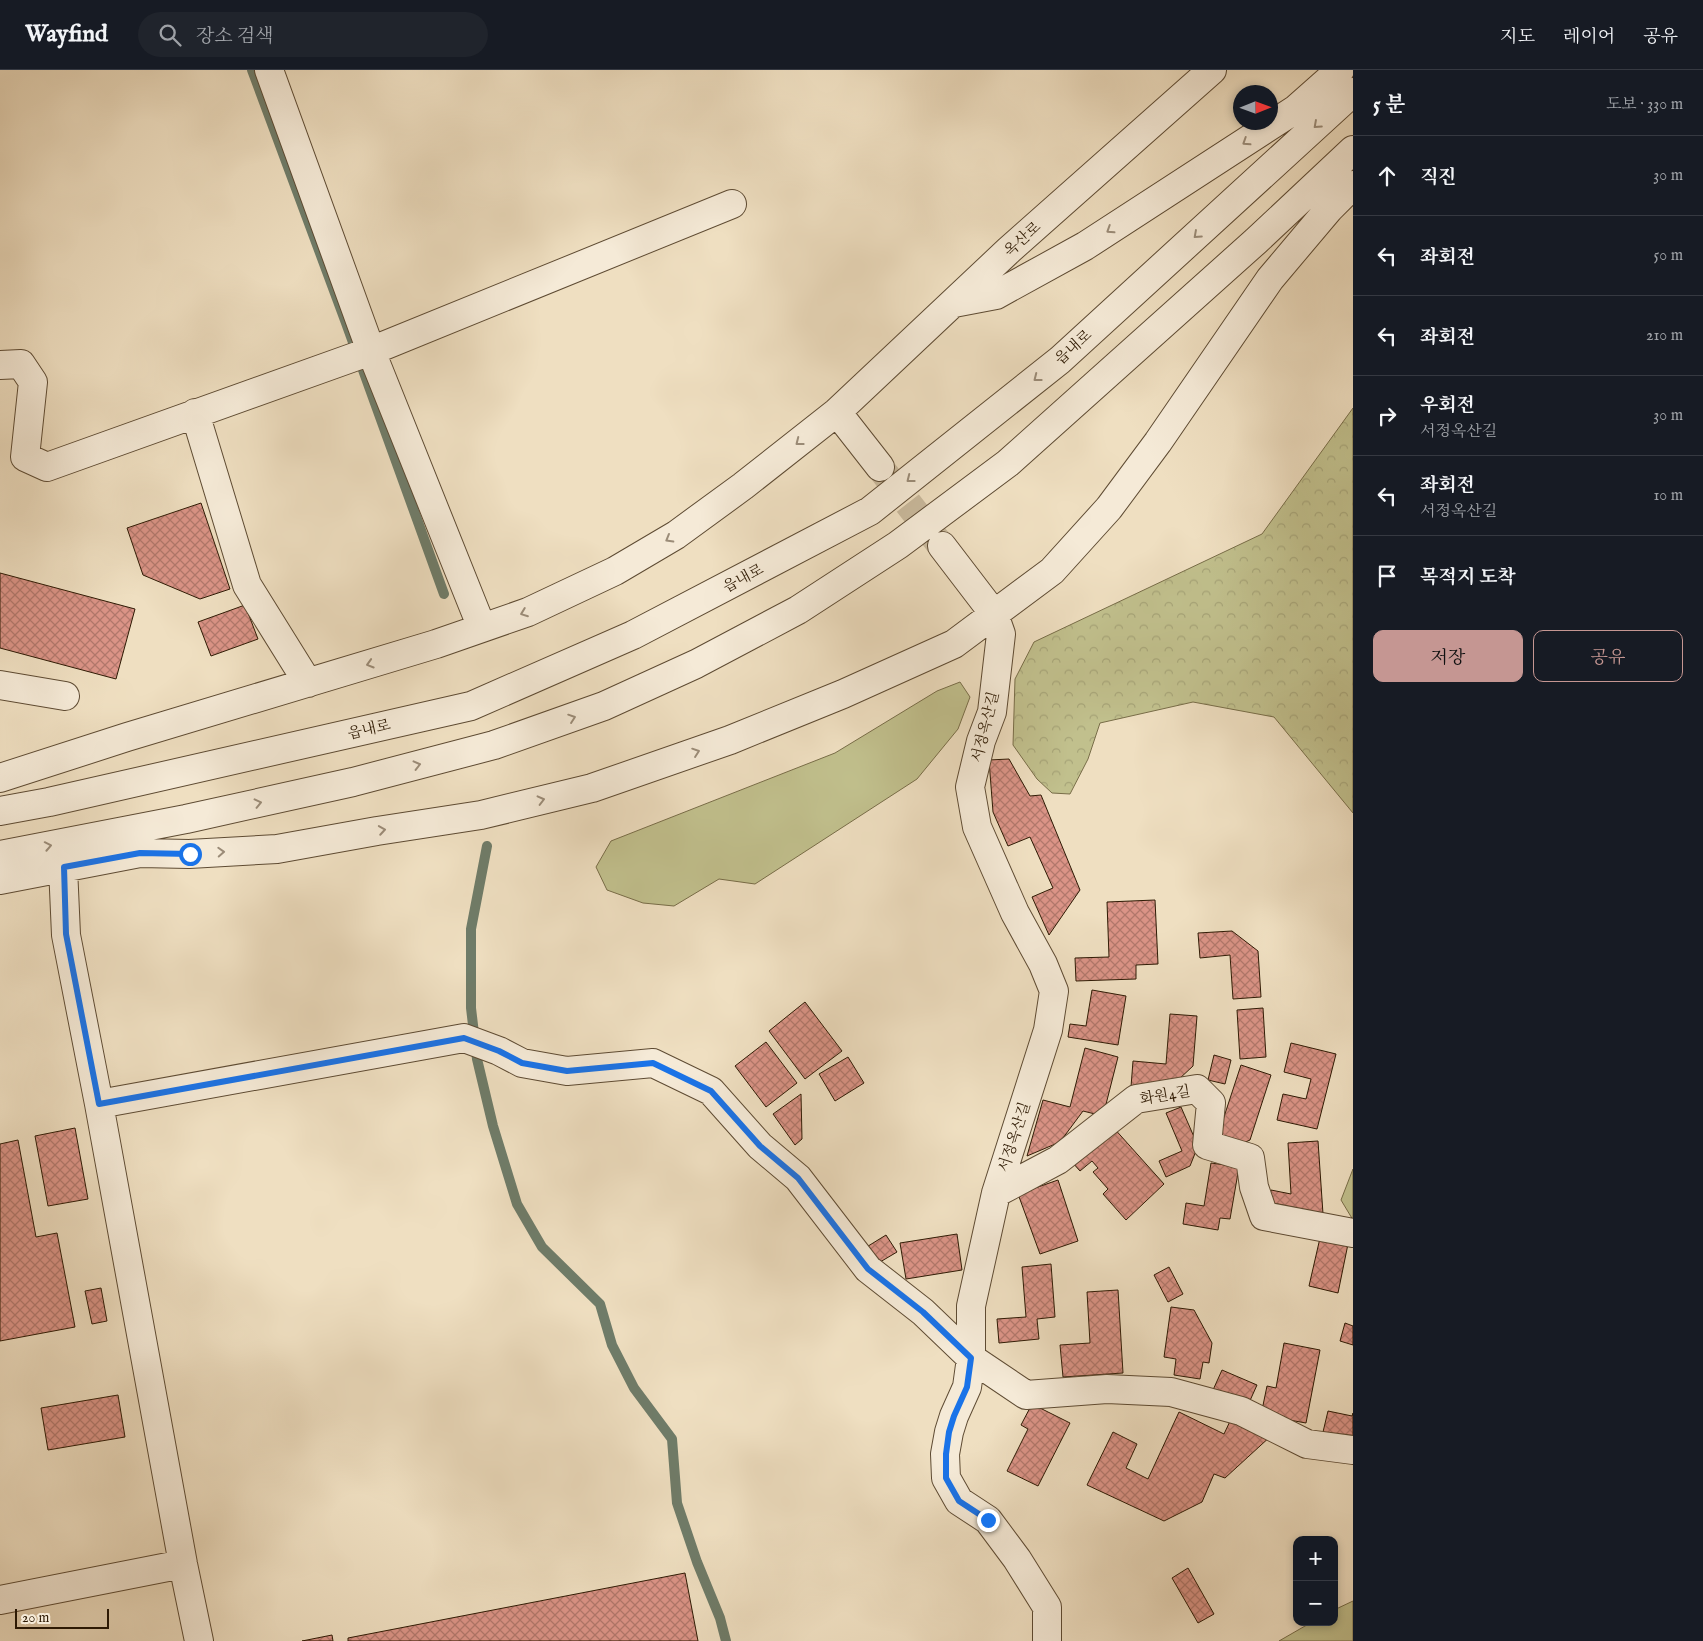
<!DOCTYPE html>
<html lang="ko">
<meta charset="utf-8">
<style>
:root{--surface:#171b24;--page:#20242c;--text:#f1f3f6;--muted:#9ea1a6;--line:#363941;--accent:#c59692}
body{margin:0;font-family:"IM FELL English","Noto Serif KR",serif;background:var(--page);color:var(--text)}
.controls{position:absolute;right:15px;bottom:15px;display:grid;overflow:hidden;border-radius:10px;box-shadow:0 2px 8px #0003}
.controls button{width:45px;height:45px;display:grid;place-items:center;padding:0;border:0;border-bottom:1px solid var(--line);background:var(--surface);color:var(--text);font:25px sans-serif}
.compass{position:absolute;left:1233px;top:15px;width:45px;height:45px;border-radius:50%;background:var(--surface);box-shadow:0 2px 8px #0003;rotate:89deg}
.scale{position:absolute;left:15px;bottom:12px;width:94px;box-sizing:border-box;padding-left:5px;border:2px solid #2e1a04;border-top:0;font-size:14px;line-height:18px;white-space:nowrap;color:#2e1a04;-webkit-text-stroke:4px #f5ead7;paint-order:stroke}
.stop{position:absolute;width:15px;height:15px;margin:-11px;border:4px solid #1a73e8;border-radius:50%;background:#fff}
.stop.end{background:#1a73e8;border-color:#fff;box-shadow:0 1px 5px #0008}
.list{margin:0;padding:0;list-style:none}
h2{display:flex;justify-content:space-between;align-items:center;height:65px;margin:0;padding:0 20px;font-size:21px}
h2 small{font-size:16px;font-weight:400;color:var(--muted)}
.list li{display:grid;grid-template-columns:32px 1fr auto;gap:15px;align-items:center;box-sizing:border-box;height:80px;padding:0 20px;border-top:1px solid var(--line)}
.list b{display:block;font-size:19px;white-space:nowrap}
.list p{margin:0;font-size:16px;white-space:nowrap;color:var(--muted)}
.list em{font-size:16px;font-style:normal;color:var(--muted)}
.actions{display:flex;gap:10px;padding:15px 20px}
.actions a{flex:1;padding:11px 0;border:1px solid var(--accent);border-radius:10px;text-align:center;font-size:18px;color:var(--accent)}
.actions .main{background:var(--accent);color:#111}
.icon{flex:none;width:28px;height:28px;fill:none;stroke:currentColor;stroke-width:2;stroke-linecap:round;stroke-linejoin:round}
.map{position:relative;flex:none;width:1353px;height:1571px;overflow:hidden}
header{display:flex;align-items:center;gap:30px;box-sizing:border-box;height:70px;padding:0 25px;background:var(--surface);border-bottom:1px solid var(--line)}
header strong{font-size:24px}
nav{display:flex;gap:28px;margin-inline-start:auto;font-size:18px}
.search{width:350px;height:45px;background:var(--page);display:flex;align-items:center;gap:12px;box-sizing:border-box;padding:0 18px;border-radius:28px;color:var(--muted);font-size:19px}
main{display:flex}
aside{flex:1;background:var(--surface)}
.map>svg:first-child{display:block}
</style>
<header>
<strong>Wayfind</strong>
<div class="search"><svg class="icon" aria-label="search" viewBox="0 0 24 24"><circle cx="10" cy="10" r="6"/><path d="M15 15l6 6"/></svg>장소 검색</div>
<nav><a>지도</a><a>레이어</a><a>공유</a></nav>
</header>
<main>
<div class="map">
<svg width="1353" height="1571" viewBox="0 0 1353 1571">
<defs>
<pattern id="forest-crowns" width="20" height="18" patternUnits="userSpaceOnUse" patternTransform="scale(1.25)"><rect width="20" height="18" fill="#c1c08d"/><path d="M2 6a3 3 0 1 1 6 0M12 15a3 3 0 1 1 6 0" fill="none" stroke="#a6a478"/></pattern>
<pattern id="building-cross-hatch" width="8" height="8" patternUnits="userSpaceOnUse" patternTransform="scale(1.25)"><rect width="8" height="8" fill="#db9487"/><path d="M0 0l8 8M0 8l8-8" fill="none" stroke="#b2786c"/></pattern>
</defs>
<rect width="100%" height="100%" fill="#efdfc1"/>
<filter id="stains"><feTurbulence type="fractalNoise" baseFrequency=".004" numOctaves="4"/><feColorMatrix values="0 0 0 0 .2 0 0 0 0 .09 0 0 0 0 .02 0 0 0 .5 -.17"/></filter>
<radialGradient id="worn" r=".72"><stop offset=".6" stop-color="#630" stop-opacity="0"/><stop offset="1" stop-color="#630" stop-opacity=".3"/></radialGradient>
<!-- green -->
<path fill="#c1c08d" stroke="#786d48" d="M960 612 970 627 958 659 917 709 755 814 719 809 674 836 643 833 607 820 596 797 611 771 835 683 937 621Z
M1353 1099V1150L1341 1130Z
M1353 1531V1571H1279L1312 1552H1334V1540Z"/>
<!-- forest -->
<path fill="url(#forest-crowns)" stroke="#786d48" d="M1353 338V743L1274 647 1193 632 1100 653 1088 689 1070 724 1052 723 1037 709 1013 675 1015 609 1034 572 1262 464Z"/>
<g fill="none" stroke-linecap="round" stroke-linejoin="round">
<!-- stream -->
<path stroke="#6f7c69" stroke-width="10" d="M252 0 346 253 444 524
M487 776 471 859V938L477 989 493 1056 517 1134 542 1177 600 1234 612 1275 634 1318 672 1369 677 1433 697 1492 720 1548 726 1571"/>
</g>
<!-- building -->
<path fill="url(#building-cross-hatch)" stroke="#2e1a04" d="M201 433 230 519 200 529 143 505 127 458Z
M0 503 135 539 116 609 0 578Z
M245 535 258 569 211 586 198 552Z
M1009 689 1030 726 1041 725 1080 820 1049 865 1032 827 1053 818 1030 767 1008 776 993 742 989 690Z
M1155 830 1158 894 1136 895V909L1076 911 1075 888 1109 887 1107 832Z
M1232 861 1258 881 1261 927 1233 929 1230 885 1200 888 1198 863Z
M1092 920 1126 926 1118 975 1068 967 1070 954 1086 956Z
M805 932 842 981 805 1009 769 961Z
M1263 938 1266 987 1240 989 1237 940Z
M1170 944 1197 946 1193 996 1178 1010 1131 1017 1133 991 1166 994Z
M766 972 797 1013 766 1037 735 996Z
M1291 973 1336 984 1317 1059 1277 1050 1283 1024 1306 1029 1311 1009 1284 1002Z
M1085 978 1118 987 1103 1046 1083 1041 1060 1072 1027 1086 1043 1030 1070 1037Z
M1214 985 1231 990 1225 1014 1208 1010Z
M848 987 864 1013 835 1031 819 1004Z
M1241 995 1271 1005 1250 1070 1241 1074 1226 1070 1219 1062Z
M801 1024 802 1069 795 1075 773 1044Z
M1181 1037 1198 1076 1190 1096 1166 1107 1159 1091 1182 1081 1166 1043Z
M1112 1056 1164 1114 1126 1150 1103 1124 1108 1119 1093 1102 1098 1098 1092 1091 1080 1101 1072 1092Z
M75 1058 88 1129 48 1136 35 1066Z
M18 1070 36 1167 57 1163 75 1257 0 1271V1074Z
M1318 1071 1323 1144 1268 1132 1271 1120 1291 1124 1288 1073Z
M1211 1093 1239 1097 1230 1149 1220 1148 1218 1160 1183 1154 1186 1133 1204 1136Z
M1058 1110 1078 1171 1040 1184 1018 1124Z
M957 1164 962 1200 906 1209 900 1173Z
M886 1165 897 1182 875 1195 865 1178Z
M1320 1168 1348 1174 1338 1223 1309 1216Z
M1051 1194 1055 1247 1037 1249 1039 1269 999 1273 997 1249 1026 1247 1022 1197Z
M1169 1197 1183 1224 1168 1232 1154 1205Z
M101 1218 107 1251 92 1254 85 1221Z
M1118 1220 1123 1303 1063 1307 1060 1275 1090 1273 1087 1222Z
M1171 1237 1194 1240 1212 1273 1209 1293 1203 1292 1200 1309 1174 1305 1176 1289 1164 1287Z
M1345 1253 1353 1256V1275L1340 1271Z
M1284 1273 1320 1280 1306 1353 1261 1345 1267 1316 1276 1318Z
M1222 1300 1257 1315 1248 1335 1213 1320Z
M118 1325 125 1367 48 1380 41 1338Z
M1032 1334 1070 1353 1038 1416 1007 1401 1028 1359 1021 1355Z
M1328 1341 1352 1346 1353 1343V1368L1323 1362Z
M1179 1342 1224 1364 1232 1347 1272 1365 1225 1408 1214 1404 1202 1432 1164 1451 1087 1415 1113 1362 1137 1374 1126 1398 1148 1409Z
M1188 1498 1214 1544 1198 1553 1172 1508Z
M685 1503 698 1571H348V1568Z
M332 1565 333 1571H302Z"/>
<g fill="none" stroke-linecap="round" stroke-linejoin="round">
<!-- minor-tunnel -->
<path stroke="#c8b89b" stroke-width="28" stroke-dasharray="28 14" stroke-linecap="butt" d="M882 400 939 473"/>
<defs>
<path id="minor" d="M269 0 371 281 482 558
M954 233 996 225 1085 176 1296 39 1340 0
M0 295 21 294 33 312 25 387 47 397 371 281 732 134
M837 342 880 397
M195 343 247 515 308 613
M942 476 994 544 1001 564 992 642 981 671 970 717 977 757 1015 843 1043 894 1054 921 1048 960 996 1123 971 1236V1288L967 1317 954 1346 949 1362 945 1384 946 1408 959 1431 988 1450 1017 1489 1047 1537V1571
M0 615 65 626
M0 708 127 667 436 574 528 542 615 501 676 465 743 416 837 342 1009 180 1212 0
M0 741 49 732 471 636 633 565 870 441 1060 290 1353 22
M0 785 186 749 353 712 494 675 604 636 696 594 798 540 898 475 1008 393 1256 171 1353 80
M63 797 66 865 99 1034 183 1494 199 1571
M0 810 140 783 189 784 277 779 377 761 481 745 592 718 730 670 843 624 954 574 1052 501 1109 438 1158 372 1270 209 1329 139 1353 115
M99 1034 464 968 499 981 522 993 567 1001 653 993 711 1021 760 1076 798 1108 868 1199 923 1242 971 1288 1026 1325 1107 1319 1171 1322 1241 1341 1307 1374 1353 1380
M996 1123 1058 1090 1136 1029 1197 1019 1211 1033 1207 1075 1250 1088 1254 1117 1264 1146 1353 1163
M0 1530 183 1494"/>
</defs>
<!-- minor casing -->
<use href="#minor" stroke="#5e4b33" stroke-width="30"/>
<!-- minor -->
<use href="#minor" stroke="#f5ead7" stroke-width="28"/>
</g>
<!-- one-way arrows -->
<defs><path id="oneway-chevron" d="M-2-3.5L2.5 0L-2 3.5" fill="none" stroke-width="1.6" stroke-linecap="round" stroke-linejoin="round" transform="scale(1.25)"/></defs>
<g stroke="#9b8c78">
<use href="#oneway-chevron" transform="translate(1317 55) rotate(138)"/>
<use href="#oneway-chevron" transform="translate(1246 72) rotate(147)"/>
<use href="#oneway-chevron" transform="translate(1110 160) rotate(147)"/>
<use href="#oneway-chevron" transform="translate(1197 165) rotate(138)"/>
<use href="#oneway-chevron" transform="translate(1037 308) rotate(142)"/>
<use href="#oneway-chevron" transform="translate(799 372) rotate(142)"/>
<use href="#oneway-chevron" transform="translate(910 409) rotate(142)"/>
<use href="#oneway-chevron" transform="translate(669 469) rotate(150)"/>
<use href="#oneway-chevron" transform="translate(524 543) rotate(159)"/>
<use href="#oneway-chevron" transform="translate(370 594) rotate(163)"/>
<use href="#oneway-chevron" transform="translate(572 648) rotate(-19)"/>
<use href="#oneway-chevron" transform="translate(696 682) rotate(-19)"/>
<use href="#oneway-chevron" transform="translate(417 695) rotate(-14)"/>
<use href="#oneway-chevron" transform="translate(541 730) rotate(-14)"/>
<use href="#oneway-chevron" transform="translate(258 733) rotate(-13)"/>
<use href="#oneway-chevron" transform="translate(382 760) rotate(-9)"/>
<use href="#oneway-chevron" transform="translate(48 776) rotate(-11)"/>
<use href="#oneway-chevron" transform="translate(221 782) rotate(-3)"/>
</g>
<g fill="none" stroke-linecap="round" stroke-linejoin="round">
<!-- route -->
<path stroke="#1a73e8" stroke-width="6" d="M190 784 140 783 64 797 66 864 99 1034 464 968 499 981 522 993 567 1001 653 993 711 1021 760 1076 798 1108 868 1199 923 1242 971 1288 967 1317 954 1346 949 1362 946 1384V1408L959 1431 988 1450"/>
</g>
<g text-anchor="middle" stroke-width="4" stroke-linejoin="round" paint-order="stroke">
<!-- street labels -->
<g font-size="15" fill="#2e1a04" stroke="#f5ead7">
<text transform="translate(1022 169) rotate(-42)" y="5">옥산로</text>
<text transform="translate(1073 277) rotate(-42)" y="5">읍내로</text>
<text transform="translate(743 508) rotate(-28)" y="5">읍내로</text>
<text transform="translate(985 657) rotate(-76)" y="5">서정옥산길</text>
<text transform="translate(369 659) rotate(-13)" y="5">읍내로</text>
<text transform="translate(1165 1025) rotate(-10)" y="5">화원4길</text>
<text transform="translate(1014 1067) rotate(-72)" y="5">서정옥산길</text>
</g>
</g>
<rect width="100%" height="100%" filter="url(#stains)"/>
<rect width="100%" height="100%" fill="url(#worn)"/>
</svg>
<div class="controls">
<button>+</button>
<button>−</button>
</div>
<svg class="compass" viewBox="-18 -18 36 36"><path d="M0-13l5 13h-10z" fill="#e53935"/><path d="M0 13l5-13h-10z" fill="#9ea1a6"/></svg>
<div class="scale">20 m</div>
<div class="stop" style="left:190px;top:784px"></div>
<div class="stop end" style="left:988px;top:1450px"></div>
</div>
<aside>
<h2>5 분<small>도보 · 330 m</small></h2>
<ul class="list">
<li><svg class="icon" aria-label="ahead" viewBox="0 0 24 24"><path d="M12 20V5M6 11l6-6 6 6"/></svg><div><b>직진</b></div><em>30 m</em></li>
<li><svg class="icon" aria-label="left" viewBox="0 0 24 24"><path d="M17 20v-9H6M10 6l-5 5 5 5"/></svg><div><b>좌회전</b></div><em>50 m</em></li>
<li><svg class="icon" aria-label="left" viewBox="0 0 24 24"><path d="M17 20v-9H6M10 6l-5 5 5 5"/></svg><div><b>좌회전</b></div><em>210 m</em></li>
<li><svg class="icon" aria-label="right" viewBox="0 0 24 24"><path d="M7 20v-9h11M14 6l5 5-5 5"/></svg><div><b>우회전</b><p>서정옥산길</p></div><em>30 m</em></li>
<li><svg class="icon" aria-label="left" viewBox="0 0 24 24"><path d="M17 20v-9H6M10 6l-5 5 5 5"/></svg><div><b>좌회전</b><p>서정옥산길</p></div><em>10 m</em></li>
<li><svg class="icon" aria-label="arrive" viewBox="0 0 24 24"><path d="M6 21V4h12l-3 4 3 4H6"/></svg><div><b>목적지 도착</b></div></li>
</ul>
<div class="actions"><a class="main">저장</a><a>공유</a></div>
</aside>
</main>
